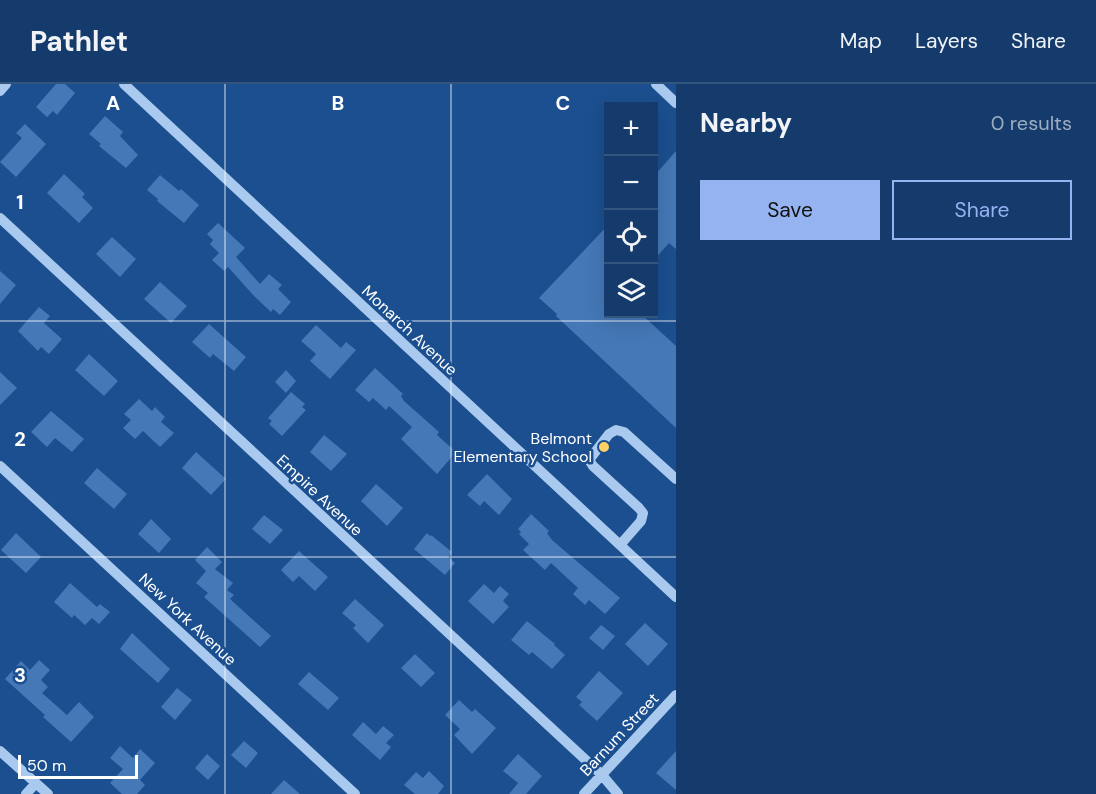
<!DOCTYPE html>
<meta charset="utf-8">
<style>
:root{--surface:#143b6b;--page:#214673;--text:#f1f3f6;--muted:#9dadc1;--line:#33557e;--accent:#95b2f1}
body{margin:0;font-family:"DM Sans",sans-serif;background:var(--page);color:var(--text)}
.controls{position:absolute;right:18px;top:18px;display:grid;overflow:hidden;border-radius:0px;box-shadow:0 6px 24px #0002}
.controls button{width:54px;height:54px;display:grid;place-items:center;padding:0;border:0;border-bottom:2px solid var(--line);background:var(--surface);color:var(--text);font:30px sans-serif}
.scale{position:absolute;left:18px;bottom:15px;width:120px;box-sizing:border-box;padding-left:6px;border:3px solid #fff;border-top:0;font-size:16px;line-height:21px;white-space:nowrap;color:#fff;-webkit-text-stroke:4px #1b4f8f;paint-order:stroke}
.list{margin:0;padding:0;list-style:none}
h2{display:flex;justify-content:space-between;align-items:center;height:78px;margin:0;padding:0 24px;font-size:26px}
h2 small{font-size:20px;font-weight:400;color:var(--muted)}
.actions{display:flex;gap:12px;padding:18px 24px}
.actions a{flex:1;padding:14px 0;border:2px solid var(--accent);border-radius:0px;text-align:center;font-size:21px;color:var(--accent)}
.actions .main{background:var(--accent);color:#111}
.icon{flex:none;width:33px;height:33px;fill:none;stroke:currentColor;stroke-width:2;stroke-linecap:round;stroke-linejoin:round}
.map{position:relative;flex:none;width:676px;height:710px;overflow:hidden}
header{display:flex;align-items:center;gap:36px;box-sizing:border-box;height:84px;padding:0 30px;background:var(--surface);border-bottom:2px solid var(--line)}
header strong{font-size:28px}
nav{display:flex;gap:33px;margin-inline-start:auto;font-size:21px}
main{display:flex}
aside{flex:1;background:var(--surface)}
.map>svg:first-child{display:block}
</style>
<header>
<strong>Pathlet</strong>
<nav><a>Map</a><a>Layers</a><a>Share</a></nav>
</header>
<main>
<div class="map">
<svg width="676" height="710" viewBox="0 0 676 710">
<rect width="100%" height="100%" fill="#1b4f8f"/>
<!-- building -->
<path fill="#4478b7" d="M56 0H65L75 9 57 31 53 27 47 33 36 23Z
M105 32 123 48 120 52 138 71 126 84 99 62 101 60 89 50Z
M25 40 46 60 16 93 0 78 22 54 16 49Z
M676 67V165L669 159 654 176V92Z
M64 90 85 110 82 113 93 124 79 139 47 109Z
M160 91 179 107 181 105 199 121 184 139 157 117 158 115 147 106Z
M218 139 245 164 236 173 260 200 269 190 282 201 278 205 291 218 280 231 273 225 271 228 255 213 228 183 224 187 212 176 219 169 210 160 213 156 207 150Z
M609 140V230H641L676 262V344L556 232 557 230 539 214Z
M112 153 136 175 120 193 96 170Z
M0 187 16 201 0 220Z
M160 198 187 222 171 239 144 215Z
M39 223 50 232 44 239 62 255 49 270 41 263 38 267 18 247Z
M209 240 246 273 234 287 213 270 210 274 192 258Z
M316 241 341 264 346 258 356 266 330 295 310 277 316 270 301 257Z
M89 270 118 297 104 312 75 286Z
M375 284 403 310 401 312 404 317 439 348 437 351 456 368 437 390 401 355 412 343 389 322 386 326 373 314 369 318 355 306Z
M286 286 296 297 286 309 275 298Z
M0 288 17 304 0 321Z
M291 308 305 320 302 323 306 326 282 352 269 340 272 337 268 334Z
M139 315 152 327 155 323 165 333 161 338 174 349 160 363 143 347 135 355 123 344 131 336 124 330Z
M51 327 84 355 72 368 55 354 47 363 31 348Z
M324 351 347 370 331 387 310 368Z
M196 368 226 395 211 411 182 384Z
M97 384 127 410 114 425 84 399Z
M487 390 512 415 499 431 484 417 480 422 467 411Z
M376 400 403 424 387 442 361 417Z
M531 430 549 447 547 449 552 456 620 514 605 530 589 516 585 521 573 510 578 504 551 479 545 486 523 466 529 460 519 450 521 448 518 445Z
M264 431 283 446 270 460 252 445Z
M151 435 171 455 159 469 138 450Z
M16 449 41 473 26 489 1 466Z
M427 449 430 452 431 451 452 468 448 473 455 479 445 491 414 465Z
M207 463 222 478 215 485 233 499 227 506 234 511 230 515 271 552 260 563 204 513 208 509 196 499 206 487 195 476Z
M299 467 328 493 315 507 299 492 293 498 281 486Z
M70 499 97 523 100 520 110 528 99 540 92 534 85 541 74 531 72 534 54 518Z
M484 500 494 509 500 502 509 510 503 517 509 523 493 540 468 517Z
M355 515 384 541 368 559 353 544 356 541 342 529Z
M527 537 555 560 554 561 565 571 552 585 532 568 529 571 511 556Z
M645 539 668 560 648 582 625 560Z
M601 541 615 552 603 566 589 554Z
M132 549 170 585 158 599 120 565Z
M415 570 435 589 421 603 401 584Z
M39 576 50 586 41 596 48 603 42 609 67 631 79 618 94 633 71 658 43 633 45 631 5 595 21 577 30 586Z
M599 587 623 609 597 637 579 621 582 618 576 613Z
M309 588 339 614 328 626 298 600Z
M177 604 192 616 175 636 161 623Z
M459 616 472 628 475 625 496 644 472 670 454 651 460 645 445 631Z
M363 638 376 650 383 642 394 651 386 659 391 663 380 676 352 651Z
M244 657 258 669 246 684 231 671Z
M120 662 133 674 140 665 155 679 140 696 145 701 137 710H122L110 699 123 685 110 674Z
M676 667V706L656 689Z
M207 670 220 682 208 696 195 684Z
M518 670 542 692 526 710H509L518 699 503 687Z
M429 687 444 702 438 710H415L404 701 416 688 423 694Z
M284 696 300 710H271Z"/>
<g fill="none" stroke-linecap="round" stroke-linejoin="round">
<!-- minor -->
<path stroke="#a9c9ee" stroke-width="10" d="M124 0 676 513
M656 0 676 19
M0 7 6 0
M0 134 602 691 618 710
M0 382 355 710
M620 461 641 437 643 429 639 424 593 382 589 376 609 350 616 346 624 348 676 395
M0 667 48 710
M26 710 36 699
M584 710 676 611"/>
</g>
<!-- grid -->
<path fill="none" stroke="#fff" stroke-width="1.5" stroke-opacity="0.55" d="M225 0V710M451 0V710M0 237H676M0 473H676"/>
<!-- markers -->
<circle fill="#ffd166" stroke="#1b4f8f" stroke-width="2" cx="604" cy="363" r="6"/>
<g text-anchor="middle" stroke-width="5" stroke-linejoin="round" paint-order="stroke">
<!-- street labels -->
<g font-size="16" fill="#fff" stroke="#1b4f8f">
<text transform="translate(410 246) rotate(43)" y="6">Monarch Avenue</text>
<text transform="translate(320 411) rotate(43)" y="6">Empire Avenue</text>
<text transform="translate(188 535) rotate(43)" y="6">New York Avenue</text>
<text transform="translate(619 650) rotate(-47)" y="6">Barnum Street</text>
</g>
<!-- poi labels -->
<g font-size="16" fill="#fff" stroke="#1b4f8f" text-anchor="end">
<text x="592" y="360">Belmont<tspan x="592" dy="18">Elementary School</tspan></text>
</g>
</g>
<g font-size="20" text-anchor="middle" font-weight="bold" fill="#fff" stroke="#1b4f8f" stroke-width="5" stroke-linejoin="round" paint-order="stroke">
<text x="113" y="26">A</text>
<text x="338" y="26">B</text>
<text x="563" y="26">C</text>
<text x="20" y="125">1</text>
<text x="20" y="362">2</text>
<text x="20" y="598">3</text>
</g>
</svg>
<div class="controls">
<button>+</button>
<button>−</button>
<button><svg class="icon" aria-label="locate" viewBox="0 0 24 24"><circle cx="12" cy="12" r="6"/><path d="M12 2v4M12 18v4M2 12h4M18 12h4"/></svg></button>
<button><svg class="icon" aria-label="layers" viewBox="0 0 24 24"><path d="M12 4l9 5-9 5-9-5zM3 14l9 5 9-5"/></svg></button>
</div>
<div class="scale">50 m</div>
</div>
<aside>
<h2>Nearby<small>0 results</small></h2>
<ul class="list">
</ul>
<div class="actions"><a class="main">Save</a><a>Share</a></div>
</aside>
</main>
